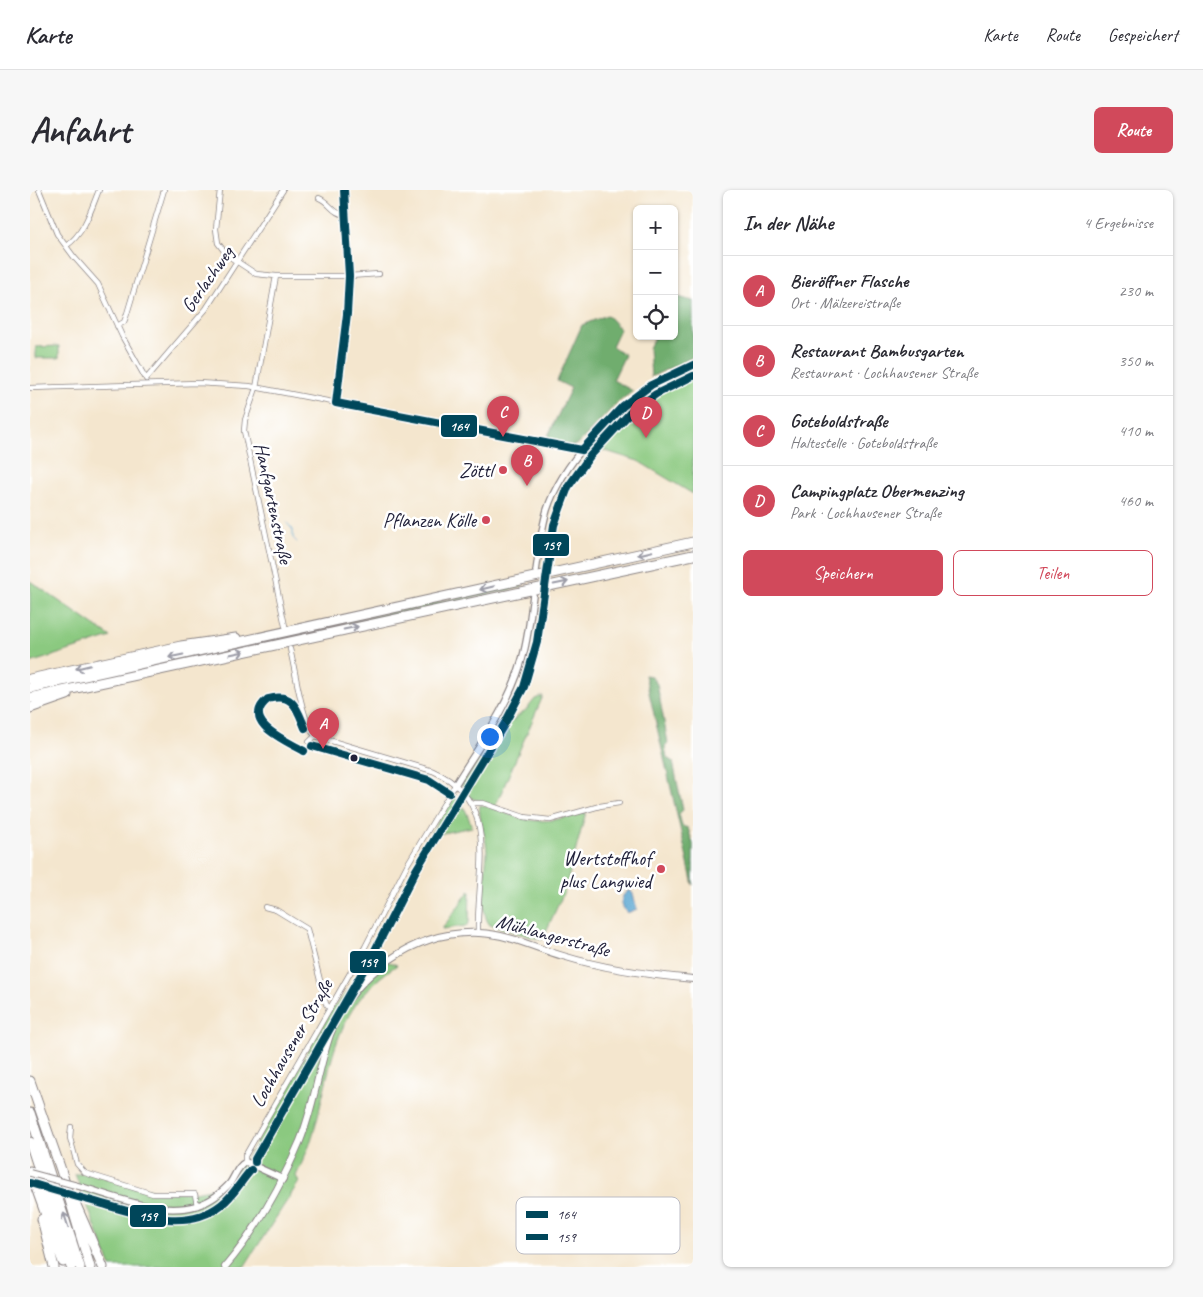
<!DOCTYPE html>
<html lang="de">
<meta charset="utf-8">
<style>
:root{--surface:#fff;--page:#f7f7f7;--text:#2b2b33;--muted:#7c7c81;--line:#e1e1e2;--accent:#d1495b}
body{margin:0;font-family:Caveat,sans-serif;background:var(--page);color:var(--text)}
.controls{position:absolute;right:15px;top:15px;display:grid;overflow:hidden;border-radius:8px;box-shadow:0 1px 4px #0004}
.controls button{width:45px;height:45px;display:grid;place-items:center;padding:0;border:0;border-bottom:1px solid var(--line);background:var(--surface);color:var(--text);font:25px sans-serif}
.you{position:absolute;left:459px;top:546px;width:18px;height:18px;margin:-12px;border:4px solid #fff;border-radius:50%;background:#1a73e8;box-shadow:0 0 0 8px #1a73e833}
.badge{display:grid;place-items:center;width:32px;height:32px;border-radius:50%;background:var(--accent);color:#fff;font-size:16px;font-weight:700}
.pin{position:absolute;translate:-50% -41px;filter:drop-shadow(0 1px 2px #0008)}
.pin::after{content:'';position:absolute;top:26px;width:18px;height:15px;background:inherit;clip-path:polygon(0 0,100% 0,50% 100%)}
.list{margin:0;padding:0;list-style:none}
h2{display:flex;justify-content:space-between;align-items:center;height:65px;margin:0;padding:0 20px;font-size:21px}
h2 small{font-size:16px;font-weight:400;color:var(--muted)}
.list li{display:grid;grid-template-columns:32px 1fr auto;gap:15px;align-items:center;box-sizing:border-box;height:70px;padding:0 20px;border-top:1px solid var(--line)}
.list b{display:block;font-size:19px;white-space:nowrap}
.list p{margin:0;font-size:16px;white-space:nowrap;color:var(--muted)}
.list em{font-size:16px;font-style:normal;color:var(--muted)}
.actions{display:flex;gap:10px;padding:15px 20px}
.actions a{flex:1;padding:11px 0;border:1px solid var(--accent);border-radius:8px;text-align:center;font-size:18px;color:var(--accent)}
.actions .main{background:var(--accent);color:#fff}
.icon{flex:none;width:28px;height:28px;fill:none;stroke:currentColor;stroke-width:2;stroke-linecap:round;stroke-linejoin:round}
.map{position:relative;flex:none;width:663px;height:1077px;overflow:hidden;border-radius:8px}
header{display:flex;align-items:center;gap:30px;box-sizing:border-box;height:70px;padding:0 25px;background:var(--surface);border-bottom:1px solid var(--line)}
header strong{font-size:24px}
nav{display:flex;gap:28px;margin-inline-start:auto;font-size:18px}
.intro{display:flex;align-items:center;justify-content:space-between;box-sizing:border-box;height:120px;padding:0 30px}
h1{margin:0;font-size:35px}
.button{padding:12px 22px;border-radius:8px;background:var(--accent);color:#fff;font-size:18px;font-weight:700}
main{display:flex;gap:30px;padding:0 30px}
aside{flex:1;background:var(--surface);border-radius:8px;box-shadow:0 1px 4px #0004}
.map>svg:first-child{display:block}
</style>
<header>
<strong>Karte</strong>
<nav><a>Karte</a><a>Route</a><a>Gespeichert</a></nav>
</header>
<div class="intro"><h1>Anfahrt</h1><a class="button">Route</a></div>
<main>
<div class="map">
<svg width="663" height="1077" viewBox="0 0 663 1077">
<rect width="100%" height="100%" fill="#fff"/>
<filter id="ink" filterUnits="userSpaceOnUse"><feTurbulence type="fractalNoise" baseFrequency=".02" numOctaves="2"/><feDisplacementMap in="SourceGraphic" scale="10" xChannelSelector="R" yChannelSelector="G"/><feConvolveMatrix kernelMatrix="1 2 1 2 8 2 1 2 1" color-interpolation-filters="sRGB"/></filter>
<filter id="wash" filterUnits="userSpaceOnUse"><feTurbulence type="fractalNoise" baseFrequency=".0096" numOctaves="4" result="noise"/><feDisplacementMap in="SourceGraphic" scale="20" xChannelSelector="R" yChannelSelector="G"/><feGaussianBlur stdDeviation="1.12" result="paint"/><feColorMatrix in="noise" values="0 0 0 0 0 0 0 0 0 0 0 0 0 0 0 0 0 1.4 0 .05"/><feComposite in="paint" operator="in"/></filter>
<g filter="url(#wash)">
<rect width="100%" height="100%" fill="#f4e6ce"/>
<!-- green -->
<path fill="#8bc980" stroke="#56765e" d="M29 156V168H6V157Z
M663 180V304L608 271 563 257C589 221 621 197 663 180Z
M0 391 81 447 0 473Z
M491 394 492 397 261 447V444Z
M254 446V449L0 505V502Z
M513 506 465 617 441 608 432 596 433 588 436 589 472 539 497 519 505 509Z
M422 607C434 610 438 627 442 637L403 645 401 643Z
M450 615C461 616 476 624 487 627 511 635 532 629 556 622L535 700 512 750 460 735C448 722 456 679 457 662 457 649 447 624 450 615Z
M440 700 439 733 436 736 412 739Z
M351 769 367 775C301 819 303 875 283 944 279 959 272 972 266 986L269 992 214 1077H81L45 984H62L112 998 129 1002H165L180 999 194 994 219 965 302 819 331 787Z"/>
<!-- forest -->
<path fill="#70ad6e" stroke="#496854" d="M647 107 663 111V167L621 187 619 158 625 146H644V113Z
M577 125 590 139 582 156 595 165 583 190 603 201 586 214 548 254 543 256 515 252 541 198 527 191 552 135Z
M615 485 621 486 627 494 638 553 635 557 637 568 643 572 653 620 649 624 652 636 658 638 663 654V695Z"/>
<!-- water -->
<path fill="#57a4d0" stroke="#3c6386" d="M600 700 603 704 607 719 597 723C590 715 589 705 600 700Z"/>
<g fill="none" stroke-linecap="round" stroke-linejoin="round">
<!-- stream -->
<path stroke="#57a4d0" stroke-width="1" d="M257 333 263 340V348L267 352"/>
</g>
</g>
<g filter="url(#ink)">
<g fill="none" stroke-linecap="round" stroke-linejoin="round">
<defs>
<path id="minor" d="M9 0 27 44 44 67 68 94 92 146 116 189
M190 0 186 39 188 53 197 65 226 84 246 86H319L349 84
M289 8C300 12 303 25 317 25
M36 56C54 44 61 20 69 0
M246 86 226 198 215 230 214 241 255 436
M87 136 94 132 96 127 134 0
M116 189 176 119 253 0
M0 198 168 193 219 196 552 260
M306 213 317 124 319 86 314 0
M260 459C265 479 272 532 285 546L403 581C473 612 446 683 448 743
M279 552 285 546
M442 615 445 613H453L494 627 520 630 570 616 589 613
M235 717 246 720 277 739 296 814 300 819
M41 937 40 948 47 974 55 983 123 1004H165L167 1016
M215 972V966L335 757 377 675 425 595"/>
<path id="tertiary" d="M506 381C509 361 511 340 517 320 531 276 582 219 622 195 635 188 649 182 663 175
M425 595C449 556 478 517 491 473 498 451 500 428 503 405
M52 997C92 1009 148 1034 186 1006 191 1002 196 998 200 993 205 986 208 975 216 972L253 989"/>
<path id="secondary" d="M195 1077C227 1039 251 996 270 951 284 916 288 880 300 845 322 785 385 740 449 743 479 744 505 758 533 766 575 779 619 785 663 789"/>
<path id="motorway" d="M0 489 151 456 206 448
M0 498 663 352
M0 508 663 365
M0 518 37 505
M0 891 31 980 60 1077
M0 923 50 1077
M0 952 41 1077
M0 981 33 1072
M46 1015 73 1077
M12 1029 24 1077"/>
</defs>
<!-- minor casing -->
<use href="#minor" stroke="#8b8484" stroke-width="6"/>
<!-- tertiary casing -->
<use href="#tertiary" stroke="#8b8484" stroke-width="8"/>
<!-- secondary casing -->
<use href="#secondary" stroke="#8b8484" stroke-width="8"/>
<!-- motorway casing -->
<use href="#motorway" stroke="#8b8484" stroke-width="11"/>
<!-- minor -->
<use href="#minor" stroke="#fff" stroke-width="4.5"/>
<!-- tertiary -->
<use href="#tertiary" stroke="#fff" stroke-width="5.5"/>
<!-- secondary -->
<use href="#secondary" stroke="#fff" stroke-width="6"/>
<!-- motorway -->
<use href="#motorway" stroke="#fff" stroke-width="9"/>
<defs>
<path id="tertiary-bridge" d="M0 983 52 997"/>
</defs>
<!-- tertiary-bridge casing -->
<use href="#tertiary-bridge" stroke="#8b8484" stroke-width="8" stroke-linecap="butt"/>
<!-- tertiary-bridge -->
<use href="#tertiary-bridge" stroke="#fff" stroke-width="5.5"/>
<defs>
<path id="bus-1" d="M306 213 552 260
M306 213 317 124 319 86 314 0
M552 260 593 216 621 195 663 175"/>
<path id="bus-2" d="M282 556 399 590 419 603
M274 561C257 551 209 532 238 509 264 502 267 519 275 538
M225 972V969L344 762 386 680 475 533 494 497 507 452 524 335 538 297 560 266 600 223 626 204 663 186
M0 993C22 1000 44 1006 66 1012 105 1023 155 1043 191 1015 204 1005 210 992 221 980"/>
</defs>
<!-- bus-1 casing -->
<use href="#bus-1" stroke="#fff" stroke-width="11"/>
<!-- bus-2 casing -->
<use href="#bus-2" stroke="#fff" stroke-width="11"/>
<!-- bus-1 -->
<use href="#bus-1" stroke="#00465a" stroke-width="8"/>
<!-- bus-2 -->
<use href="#bus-2" stroke="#00465a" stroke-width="8"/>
</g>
<!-- one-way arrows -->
<defs><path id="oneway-shaft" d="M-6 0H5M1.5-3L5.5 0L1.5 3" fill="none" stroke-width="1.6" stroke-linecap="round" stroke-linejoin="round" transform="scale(1.25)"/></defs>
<g stroke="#9c9ca7">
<use href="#oneway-shaft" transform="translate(615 363) rotate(167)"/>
<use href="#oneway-shaft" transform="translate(531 393) rotate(-12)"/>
<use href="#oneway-shaft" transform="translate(457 398) rotate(167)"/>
<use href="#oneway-shaft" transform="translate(321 438) rotate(-12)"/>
<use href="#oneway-shaft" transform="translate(207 463) rotate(-12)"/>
<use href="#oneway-shaft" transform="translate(146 466) rotate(168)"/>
<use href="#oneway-shaft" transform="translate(53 477) rotate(167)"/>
<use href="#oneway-shaft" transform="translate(36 1030) rotate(-108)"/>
</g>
</g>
<!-- markers -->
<g fill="#d1495b" stroke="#fff" stroke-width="2">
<circle cx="473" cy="280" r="5"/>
<circle cx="456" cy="330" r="5"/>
<circle cx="631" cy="679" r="5"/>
</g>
<circle fill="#22223b" stroke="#fff" stroke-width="2" cx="324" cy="568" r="4.5"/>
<g text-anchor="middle" stroke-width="5" stroke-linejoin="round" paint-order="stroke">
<!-- street labels -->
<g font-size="20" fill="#22223b" stroke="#fff">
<text transform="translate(177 89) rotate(-55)" y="7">Gerlachweg</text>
<text transform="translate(244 313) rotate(78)" y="7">Hanfgartenstraße</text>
<text transform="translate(523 745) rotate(15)" y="7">Mühlangerstraße</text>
<text transform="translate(261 853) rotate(-60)" y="7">Lochhausener Straße</text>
</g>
<!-- poi labels -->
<g font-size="20" fill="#22223b" stroke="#fff" text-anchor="end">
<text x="463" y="287">Zöttl</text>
<text x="446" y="337">Pflanzen Kölle</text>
<text x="621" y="675">Wertstoffhof<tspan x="621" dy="23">plus Langwied</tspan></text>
</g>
</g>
<!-- legend -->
<rect x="486" y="1007" width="164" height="57" rx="8" fill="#fff" stroke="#bdbdc4" stroke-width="1"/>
<rect x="496" y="1021" width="22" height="7" fill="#00465a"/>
<rect x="496" y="1044" width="22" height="6" fill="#00465a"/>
<g font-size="14" fill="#22223b">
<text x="527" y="1029">164</text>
<text x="527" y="1052">159</text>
</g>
<g stroke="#fff" stroke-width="2">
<rect x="410" y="224" width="38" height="24" rx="5" fill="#00465a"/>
<rect x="502" y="343" width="38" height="24" rx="5" fill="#00465a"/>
<rect x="319" y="760" width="38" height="24" rx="5" fill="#00465a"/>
<rect x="99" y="1014" width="38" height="24" rx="5" fill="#00465a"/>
</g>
<g font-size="14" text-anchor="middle" font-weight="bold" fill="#fff">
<text x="429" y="241">164</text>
<text x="521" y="360">159</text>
<text x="338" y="777">159</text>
<text x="118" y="1031">159</text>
</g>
</svg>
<div class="controls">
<button>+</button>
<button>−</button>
<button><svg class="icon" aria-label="locate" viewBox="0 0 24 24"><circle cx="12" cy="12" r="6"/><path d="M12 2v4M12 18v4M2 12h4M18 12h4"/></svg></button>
</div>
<div class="you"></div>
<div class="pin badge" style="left:293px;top:559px">A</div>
<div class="pin badge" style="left:497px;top:296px">B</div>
<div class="pin badge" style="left:473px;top:247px">C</div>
<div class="pin badge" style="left:616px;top:248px">D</div>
</div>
<aside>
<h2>In der Nähe<small>4 Ergebnisse</small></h2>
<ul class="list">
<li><span class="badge">A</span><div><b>Bieröffner Flasche</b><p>Ort · Mälzereistraße</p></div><em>230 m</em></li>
<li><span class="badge">B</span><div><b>Restaurant Bambusgarten</b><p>Restaurant · Lochhausener Straße</p></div><em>350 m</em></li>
<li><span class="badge">C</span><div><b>Goteboldstraße</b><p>Haltestelle · Goteboldstraße</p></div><em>410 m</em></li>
<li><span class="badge">D</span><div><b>Campingplatz Obermenzing</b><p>Park · Lochhausener Straße</p></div><em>460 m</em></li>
</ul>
<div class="actions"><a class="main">Speichern</a><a>Teilen</a></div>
</aside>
</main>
